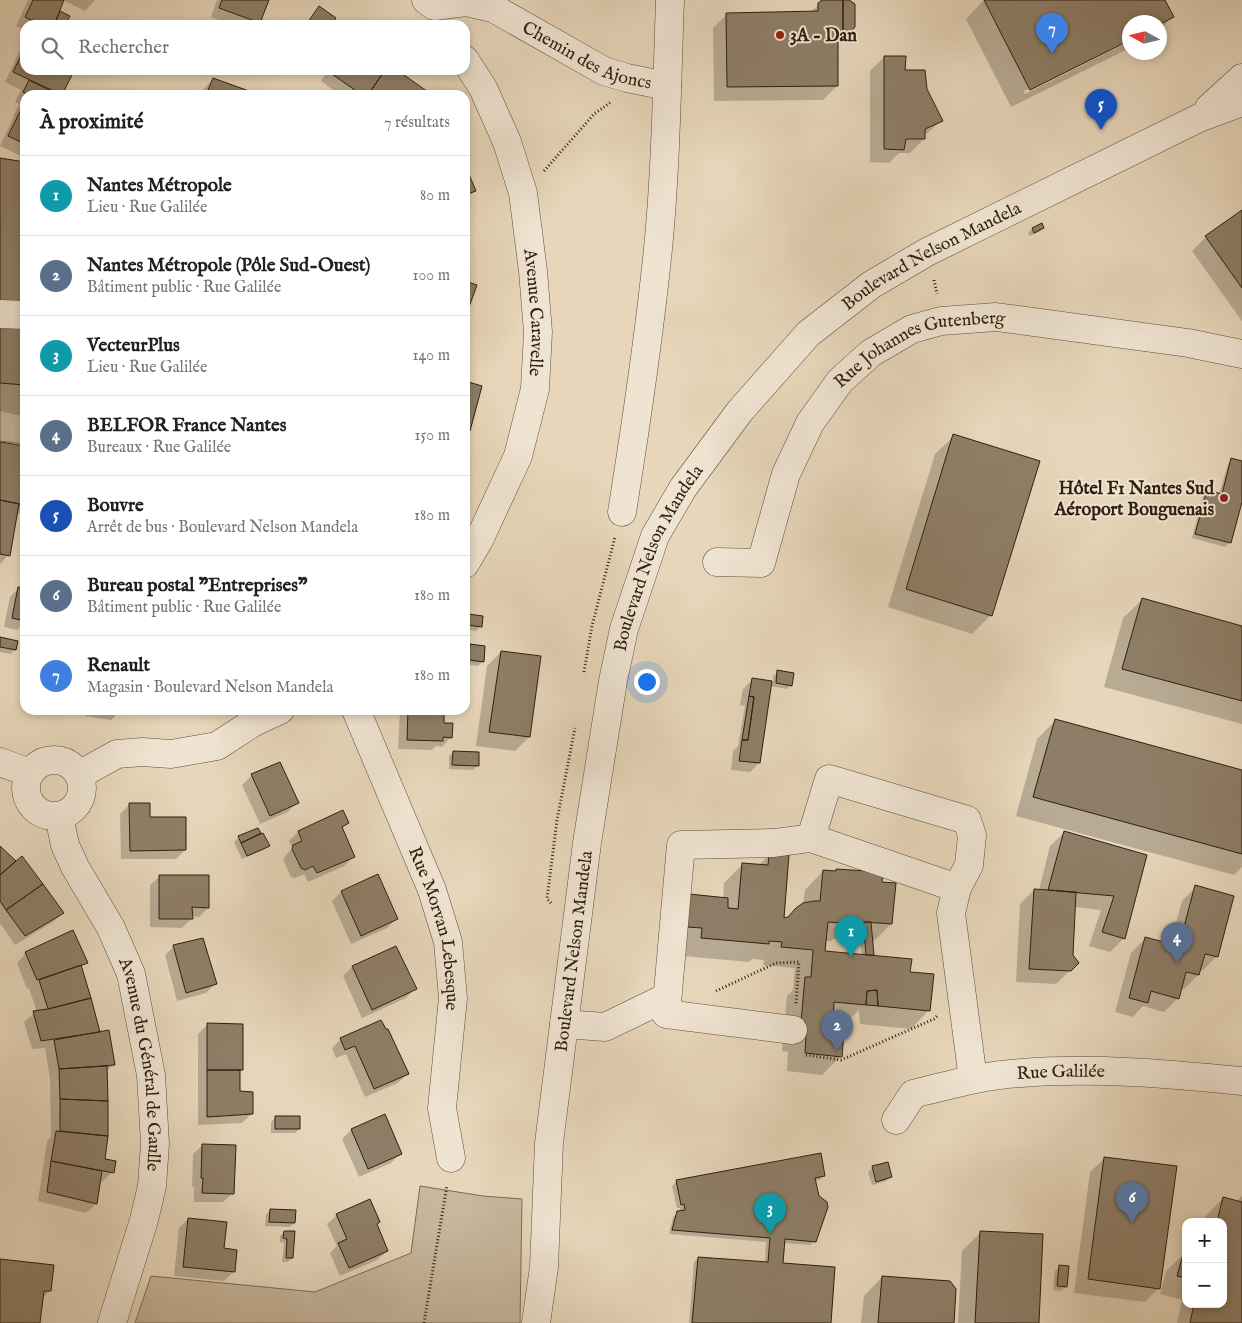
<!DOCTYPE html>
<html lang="fr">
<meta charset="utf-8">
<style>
:root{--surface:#fff;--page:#f6f6f6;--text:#202124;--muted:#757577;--line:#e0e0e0;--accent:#ea580c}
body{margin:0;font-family:"IM FELL English",serif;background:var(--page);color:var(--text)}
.controls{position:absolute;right:15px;bottom:15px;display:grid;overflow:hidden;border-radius:10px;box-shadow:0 2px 8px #0003}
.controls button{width:45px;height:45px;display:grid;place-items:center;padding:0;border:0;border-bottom:1px solid var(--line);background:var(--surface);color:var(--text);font:25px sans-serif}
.compass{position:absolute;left:1122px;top:15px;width:45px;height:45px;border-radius:50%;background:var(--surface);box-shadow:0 2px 8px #0003;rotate:278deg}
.you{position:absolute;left:646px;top:681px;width:18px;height:18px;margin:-12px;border:4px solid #fff;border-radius:50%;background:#1a73e8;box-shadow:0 0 0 8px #1a73e833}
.badge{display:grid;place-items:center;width:32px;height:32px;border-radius:50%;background:var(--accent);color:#fff;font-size:16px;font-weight:700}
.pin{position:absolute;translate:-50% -41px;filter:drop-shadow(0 1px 2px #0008)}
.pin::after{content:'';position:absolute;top:26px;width:18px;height:15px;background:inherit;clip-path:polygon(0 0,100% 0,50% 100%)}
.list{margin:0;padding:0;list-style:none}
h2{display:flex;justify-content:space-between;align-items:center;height:65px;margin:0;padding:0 20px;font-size:21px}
h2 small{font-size:16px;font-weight:400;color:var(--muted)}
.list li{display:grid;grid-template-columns:32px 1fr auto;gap:15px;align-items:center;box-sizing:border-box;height:80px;padding:0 20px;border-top:1px solid var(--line)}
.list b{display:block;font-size:19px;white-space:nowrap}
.list p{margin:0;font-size:16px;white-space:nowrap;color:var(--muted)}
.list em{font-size:16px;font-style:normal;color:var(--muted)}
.icon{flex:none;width:28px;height:28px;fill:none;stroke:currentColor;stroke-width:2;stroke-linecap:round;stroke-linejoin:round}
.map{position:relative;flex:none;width:1242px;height:1323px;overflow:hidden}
.search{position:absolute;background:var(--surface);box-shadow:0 2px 8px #0003;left:20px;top:20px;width:450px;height:55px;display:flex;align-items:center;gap:12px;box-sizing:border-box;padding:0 18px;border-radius:15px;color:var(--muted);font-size:19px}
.panel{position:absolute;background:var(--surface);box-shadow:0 2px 8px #0003;left:20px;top:90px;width:450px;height:625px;border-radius:15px}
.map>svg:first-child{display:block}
</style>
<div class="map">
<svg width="1242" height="1323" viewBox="0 0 1242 1323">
<rect width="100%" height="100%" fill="#e7d6ba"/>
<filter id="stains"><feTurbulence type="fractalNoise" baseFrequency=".004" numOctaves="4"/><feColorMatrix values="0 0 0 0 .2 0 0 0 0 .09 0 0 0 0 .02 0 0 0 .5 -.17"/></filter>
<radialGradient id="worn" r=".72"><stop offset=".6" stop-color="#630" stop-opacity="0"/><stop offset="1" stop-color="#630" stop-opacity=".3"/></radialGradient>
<!-- green -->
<path fill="#c7b79d" stroke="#7a6b56" d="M0 383 25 385V444L0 441Z
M420 1186 483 1196 522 1199 520 1323H135L151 1276 315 1292 411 1253Z"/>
<!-- shadow -->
<path fill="#0003" fill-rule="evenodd" d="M28 0H63L55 18 60 13 64 25H25V30L16 26Z
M63 0H95L85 11Z
M217 0H268L259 22 256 25H233L211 17Z
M823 0H847L854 27 840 41H837V86L823 100 714 101 713 28 727 14 810 13Z
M984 0H1164L1172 17 1160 30V22H1130V38L1024 91 1025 94 1130 41V48L1011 107 966 19Z
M25 45V70H65L72 74 61 95H25V158L0 146 19 104 15 102 21 90 5 82 20 50Z
M884 57 926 89 941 121 924 136V139L910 153H899L889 163 870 162V71Z
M328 70H394L429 94 340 95 321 81Z
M213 79 256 95H201L204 89Z
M0 159 25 163V417L0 411Z
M465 169 475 190 465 200Z
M1242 212V321L1192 251 1206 237Z
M1043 228 1039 232 1030 236 1028 233 1032 229Z
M954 436 991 615 972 634 888 607 935 454Z
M0 444 25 447V508L18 514H16L8 555 0 564Z
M1232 460 1242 463V506L1240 505 1229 543 1225 547 1192 538 1203 496 1208 492 1219 494 1228 464Z
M25 585V625L23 624 17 630 4 627 10 597 19 588 24 589Z
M1142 600 1242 627V724L1104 687 1123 618Z
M469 615 481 626 476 631 465 629V619Z
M0 639 15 649 11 654 0 652Z
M471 646 483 661 478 666 465 664 466 650Z
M501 652 529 737 515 751 476 746 487 666Z
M778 672 791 685 787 689 770 686 759 763 750 772 731 770 733 751 738 746 745 706 740 705 743 689 752 680 773 682V676Z
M86 710H121L111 720 85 716Z
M400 710H443L442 724 451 737 442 747 436 746 432 750 398 749Z
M1056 720 1242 771V867L1234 875 1016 816 1037 739Z
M454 752 477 766 473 770 449 769V756Z
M279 763 297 802 288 812 260 824 242 785 251 776Z
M130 804 149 819 185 850 176 859H121L120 814Z
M348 823 341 829 353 857 344 866 308 882 304 874 295 878 291 877 283 859 292 848 289 841 298 832Z
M258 829 268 845 264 850 242 859 234 842 239 837Z
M1065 832 1145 856 1124 938 1110 952 1089 946 1101 910 1074 907 1071 955 1078 963 1056 984 1016 982 1020 904 1034 890H1039L1050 846Z
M0 847 63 913 53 922 15 945 0 923Z
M769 855 782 920 789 918 803 905 805 890 823 871 834 872 837 870 880 883 891 924 872 943 873 955 871 957 909 973 929 1010 911 1029 860 1024 859 1010 846 1023H844L841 1056 822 1075 787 1071 788 1052 782 1051 787 996 793 990 795 968 763 965 764 960 752 959 749 962 683 956 671 914 723 899 724 883 743 864 759 865ZM834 939 860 941 862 956 824 953 825 941H831Z
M160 876 208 908 199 917 191 916V919L182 928 150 927V885Z
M1196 887 1217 956 1203 970H1199L1198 975 1184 989 1181 988 1178 998 1164 1012 1143 1006 1133 1017 1115 1012 1131 953 1145 939 1170 945 1182 901Z
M341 892 396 919 387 928 351 944 332 901Z
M174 946 215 984 206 993 177 1001 165 955Z
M396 948 415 988 406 998 362 1018 343 976 352 967Z
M26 953 86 962 81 968 99 1033 113 1065 106 1072 107 1136 103 1160 112 1172 103 1181H99L96 1204 86 1213 38 1201 47 1141 51 1137 50 1079 45 1048 32 1049 24 1022 34 1013 37 1012 29 988 27 989 17 963Z
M380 1022 407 1074 398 1083 365 1097 346 1054 336 1058 332 1048 341 1039Z
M208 1024 242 1070 238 1073V1093L251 1114 242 1123 198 1125V1034Z
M384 1115 400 1154 391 1163 359 1177 342 1139 351 1130Z
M276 1117 299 1129 295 1133H271V1122Z
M203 1145 233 1193 223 1202H194V1187H192L193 1154Z
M1105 1158 1159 1288 1145 1302 1074 1293 1090 1172Z
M873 1167 890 1177 886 1181 872 1185 868 1172Z
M824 1176 819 1180 814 1181 815 1241 810 1245 783 1243 782 1264 830 1323H689L694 1262 698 1258 765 1263 766 1242 669 1234 673 1217 680 1212V1208H677L672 1186 677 1181Z
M1242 1196V1323H1177L1182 1300 1160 1294 1166 1271 1186 1252V1304H1223V1222H1204L1205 1217 1223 1198 1236 1202Z
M270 1210 294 1223 290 1227 265 1226 266 1215Z
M337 1215 376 1225 387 1251 377 1260 340 1276 330 1253 337 1246 327 1224Z
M188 1219 223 1249 233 1272 224 1281 174 1276 179 1228Z
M284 1232 293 1233 292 1258 288 1262H282L284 1243 280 1242V1236Z
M981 1232 1037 1323H958L962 1251Z
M0 1260 50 1291 42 1298 39 1323H0Z
M1059 1267 1066 1286 1061 1291 1053 1290 1055 1271Z
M882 1277 952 1323H861L864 1296Z"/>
<!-- building -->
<path fill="#8e7e67" stroke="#2d1f0e" d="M33 0H64L54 25H41L25 17Z
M222 0H269L260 23 219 8Z
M822 0H843V38L838 37V86L727 87 726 13 818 11V3Z
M843 0H849L855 4V27L846 37 843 38Z
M984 0H1165L1174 17 1160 24V22H1130V40L1030 90Z
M319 6 336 18 332 25H312L308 22Z
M60 11 70 16 65 25H54Z
M25 47V70H67L73 73 62 95 13 72Z
M884 56H906L905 70H925L927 89 943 121 925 129V139H906L904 150 884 149Z
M330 70H385L368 95H362L329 72Z
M385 70H397L431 94 368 95Z
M213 78 260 95H206Z
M29 80 59 95H28L23 92Z
M25 101V144L8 136Z
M0 158 25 162V307L0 304Z
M465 165 476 191 465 195Z
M1242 210V288L1205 236Z
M1042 223 1044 228 1034 233 1032 228Z
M465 281 477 285 465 318Z
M0 325 25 327V385L0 383Z
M465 381 482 386 470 431 465 430Z
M953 434 1040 461 992 616 906 589Z
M0 442 25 446V505L0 500Z
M1231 458 1242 461V502L1231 543 1195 534 1207 490 1222 494Z
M0 500 19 504 10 556 0 554Z
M18 587 25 588V621L12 618Z
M1142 598 1242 626V701L1122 669Z
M468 614 483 616 482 627 467 625Z
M0 637 18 641 16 650 0 647Z
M470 644 485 646 484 662 469 660Z
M501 651 541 656 530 737 489 732Z
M777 670 794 673 792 686 776 683Z
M752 678 772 681 760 763 739 761 742 740H748L754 697 749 696Z
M749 696 754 697 748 740H742Z
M408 710H444V723H453L452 738 443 737V741L407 740Z
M1055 719 1242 770V854L1033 797Z
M453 751 479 752V766L452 765Z
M280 762 299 803 270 816 251 774Z
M129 803H150V817H186V850L130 851Z
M343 810 349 823 342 827 355 857 317 873 313 866 305 870 301 868 292 849 293 845 302 841 298 831Z
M258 828 261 833 241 843 238 836Z
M1064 831 1147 855 1125 939 1102 932 1114 896 1048 890Z
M263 833 270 846 247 856 241 843Z
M0 846 16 861 0 875Z
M769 854 789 855 784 918 788 917 796 908 803 903 814 901H820L823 870 836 871V869L883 872 882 882 896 883 892 924 851 921V924L828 922 825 951 912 959 910 972 934 974 930 1011 878 1006 877 990 867 991 866 1005 834 1002 833 1019 845 1020 842 1057 805 1053 806 1034 800 1033 805 977H811L813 950 781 947 782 942 769 941V944L701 938 702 928 687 927 689 894 728 898V908L738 909 742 863 768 865Z
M22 856 43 884 6 910 0 901V875Z
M378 874 398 919 361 936 341 891Z
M159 875H209V908L192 907 193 919H159Z
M43 884 64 913 25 936 6 910Z
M1195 885 1234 896 1218 957 1205 954 1199 975 1186 972 1179 999 1151 991 1148 1003 1129 998 1145 937 1179 946Z
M1034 889 1076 892 1073 955 1079 963 1071 971 1029 969Z
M863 922H871L874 955H866Z
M73 930 88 963 37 980 25 952Z
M203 938 217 984 186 993 173 945Z
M396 946 417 989 372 1010 352 966Z
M81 965 91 998 48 1009 39 980Z
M877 990 878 1006 866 1005 867 991Z
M91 998 100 1032 41 1041 33 1011 48 1009Z
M381 1020 386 1029H388L409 1074 374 1089 355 1046 345 1050 340 1038Z
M207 1023 243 1024V1070H207Z
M109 1030 115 1065 59 1069 54 1040Z
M107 1066 108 1101 60 1099 59 1069Z
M207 1070H240V1091L253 1092V1114L207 1117Z
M60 1099 108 1101V1136L60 1131Z
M385 1114 402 1154 368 1169 351 1129Z
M275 1116H300V1129H275Z
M56 1131 108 1136 105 1159 116 1161 114 1173 51 1161Z
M202 1144 236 1145 234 1194 202 1193 203 1178H201Z
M821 1153 825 1176 815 1178 819 1196 827 1202 828 1207 816 1242 785 1239 783 1263 835 1267 831 1323H692L698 1257 768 1262 770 1238 672 1230 677 1211 685 1210 684 1204 681 1205 676 1180Z
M1104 1157 1177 1166 1160 1289 1088 1279Z
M51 1161 102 1171 97 1204 47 1192Z
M888 1162 892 1177 876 1182 872 1166Z
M1223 1197 1242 1202V1323H1190L1194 1304H1223V1222H1217Z
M370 1199 380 1222 377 1224 388 1251 349 1268 338 1243 347 1239 336 1214Z
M270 1209 296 1210 295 1223 269 1222Z
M188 1218 227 1222 224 1248 237 1250 235 1272 183 1267Z
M284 1231H295L293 1258H286L287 1239 283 1238Z
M980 1231 1043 1234 1039 1323H975Z
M1184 1251H1186V1278L1177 1276Z
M0 1259 54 1265 51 1291H44L40 1323H0Z
M1059 1265 1069 1266 1067 1287 1057 1286Z
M882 1276 950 1281 956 1289 954 1323H878Z"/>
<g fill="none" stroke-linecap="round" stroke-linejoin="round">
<defs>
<g id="minor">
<path id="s1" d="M426 0 434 6 466 2 493 8 604 71 627 78 667 86"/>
<path id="s2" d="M465 60 483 88 507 142 523 193 533 271 538 332 535 389 518 456 479 540 465 564"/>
<path d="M1209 108 1242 78"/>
<path d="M0 314 25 315"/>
<path d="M622 512C636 425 649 337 658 249 666 167 667 83 670 0"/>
<path id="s3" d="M717 562 761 563 786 474 810 423 840 381 871 353 912 329 941 321 996 317 1188 343 1242 354"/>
<path id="s4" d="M356 710 432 890 448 942 453 998 442 1108 451 1158"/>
<circle cx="54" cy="788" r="28"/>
<path d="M0 762 30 773"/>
<path d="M79 775 117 754 142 752 171 754 217 746 254 722 280 710"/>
<path id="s5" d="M59 816 65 845 75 867 111 928 131 974 151 1075 155 1144 152 1186 144 1220 112 1323"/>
<path d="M957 888 811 838 829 779 967 820 972 835 969 865 957 888 951 913 973 1079"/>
<path d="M564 1024 605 1027 667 997"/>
<path d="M793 1030 666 1014 681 845 774 843 811 838"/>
<path id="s6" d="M896 1120 913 1094C949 1085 984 1075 1021 1073 1093 1067 1171 1074 1242 1081"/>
<path id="s7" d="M536 1323 544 1267 549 1143 587 843 613 681 624 629 655 536 683 488 740 411 808 334 871 285 927 252 1199 118 1242 102"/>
</g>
</defs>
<!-- minor casing -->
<use href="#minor" stroke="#5c4d39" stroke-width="29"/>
<!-- path -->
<path stroke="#2d1f0e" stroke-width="3" stroke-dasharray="1 2.5" stroke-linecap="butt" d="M544 171 594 114 611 102
M934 280 937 294
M584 672 592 626 615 537
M551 903 547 899 557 820 575 728
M716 991 776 963 799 962 796 1004
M806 1055 841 1060 934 1019 937 1016
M424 1323 447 1185"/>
<!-- minor -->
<use href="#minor" stroke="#efe4d2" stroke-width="28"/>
</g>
<!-- markers -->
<g fill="#8f2418" stroke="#efe4d2" stroke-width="2">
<circle cx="780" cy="35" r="5"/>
<circle cx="1224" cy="498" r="5"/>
</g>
<g text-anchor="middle" stroke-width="4" stroke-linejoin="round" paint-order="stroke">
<!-- poi labels -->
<g font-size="18" font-weight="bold" fill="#2d1f0e" stroke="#efe4d2" text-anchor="start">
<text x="790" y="41">3A - Dan</text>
<text x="1214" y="494" text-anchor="end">Hôtel F1 Nantes Sud<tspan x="1214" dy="21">Aéroport Bouguenais</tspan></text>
</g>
<!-- street labels -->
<g font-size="18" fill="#2d1f0e" stroke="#efe4d2">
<text dy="6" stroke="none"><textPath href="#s1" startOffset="176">Chemin des Ajoncs</textPath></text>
<text dy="6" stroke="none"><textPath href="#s7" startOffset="1199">Boulevard Nelson Mandela</textPath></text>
<text dy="6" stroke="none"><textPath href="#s2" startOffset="266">Avenue Caravelle</textPath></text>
<text dy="6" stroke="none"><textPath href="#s3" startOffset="334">Rue Johannes Gutenberg</textPath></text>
<text dy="6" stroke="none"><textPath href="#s7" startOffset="779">Boulevard Nelson Mandela</textPath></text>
<text dy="6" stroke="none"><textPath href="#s4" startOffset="234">Rue Morvan Lebesque</textPath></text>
<text dy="6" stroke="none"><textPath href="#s7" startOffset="374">Boulevard Nelson Mandela</textPath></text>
<text dy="6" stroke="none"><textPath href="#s5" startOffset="266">Avenue du Général de Gaulle</textPath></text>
<text dy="6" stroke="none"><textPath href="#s6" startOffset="181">Rue Galilée</textPath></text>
</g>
</g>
<rect width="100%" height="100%" filter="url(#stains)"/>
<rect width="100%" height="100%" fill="url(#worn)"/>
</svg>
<div class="controls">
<button>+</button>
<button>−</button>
</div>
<svg class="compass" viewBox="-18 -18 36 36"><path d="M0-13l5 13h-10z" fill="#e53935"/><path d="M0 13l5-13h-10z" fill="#757577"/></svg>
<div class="you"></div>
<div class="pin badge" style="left:851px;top:957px;background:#0f9aa8">1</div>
<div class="pin badge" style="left:837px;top:1051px;background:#5c6f8a">2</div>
<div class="pin badge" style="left:770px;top:1234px;background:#0f9aa8">3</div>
<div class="pin badge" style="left:1177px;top:963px;background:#5c6f8a">4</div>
<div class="pin badge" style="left:1101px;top:130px;background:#1a4fb4">5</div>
<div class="pin badge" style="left:1132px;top:1223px;background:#5c6f8a">6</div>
<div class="pin badge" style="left:1052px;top:54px;background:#3f7fe0">7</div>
<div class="search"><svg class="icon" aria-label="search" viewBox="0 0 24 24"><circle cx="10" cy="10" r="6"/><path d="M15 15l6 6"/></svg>Rechercher</div>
<section class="panel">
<h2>À proximité<small>7 résultats</small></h2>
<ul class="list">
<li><span class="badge" style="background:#0f9aa8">1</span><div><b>Nantes Métropole</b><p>Lieu · Rue Galilée</p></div><em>80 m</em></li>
<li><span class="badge" style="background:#5c6f8a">2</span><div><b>Nantes Métropole (Pôle Sud-Ouest)</b><p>Bâtiment public · Rue Galilée</p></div><em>100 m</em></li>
<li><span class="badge" style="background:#0f9aa8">3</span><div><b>VecteurPlus</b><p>Lieu · Rue Galilée</p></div><em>140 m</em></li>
<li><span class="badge" style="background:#5c6f8a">4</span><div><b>BELFOR France Nantes</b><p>Bureaux · Rue Galilée</p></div><em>150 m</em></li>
<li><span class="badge" style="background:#1a4fb4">5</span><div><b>Bouvre</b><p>Arrêt de bus · Boulevard Nelson Mandela</p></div><em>180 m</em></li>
<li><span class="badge" style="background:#5c6f8a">6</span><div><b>Bureau postal &quot;Entreprises&quot;</b><p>Bâtiment public · Rue Galilée</p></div><em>180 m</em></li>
<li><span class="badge" style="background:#3f7fe0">7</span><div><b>Renault</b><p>Magasin · Boulevard Nelson Mandela</p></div><em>180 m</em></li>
</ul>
</section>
</div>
